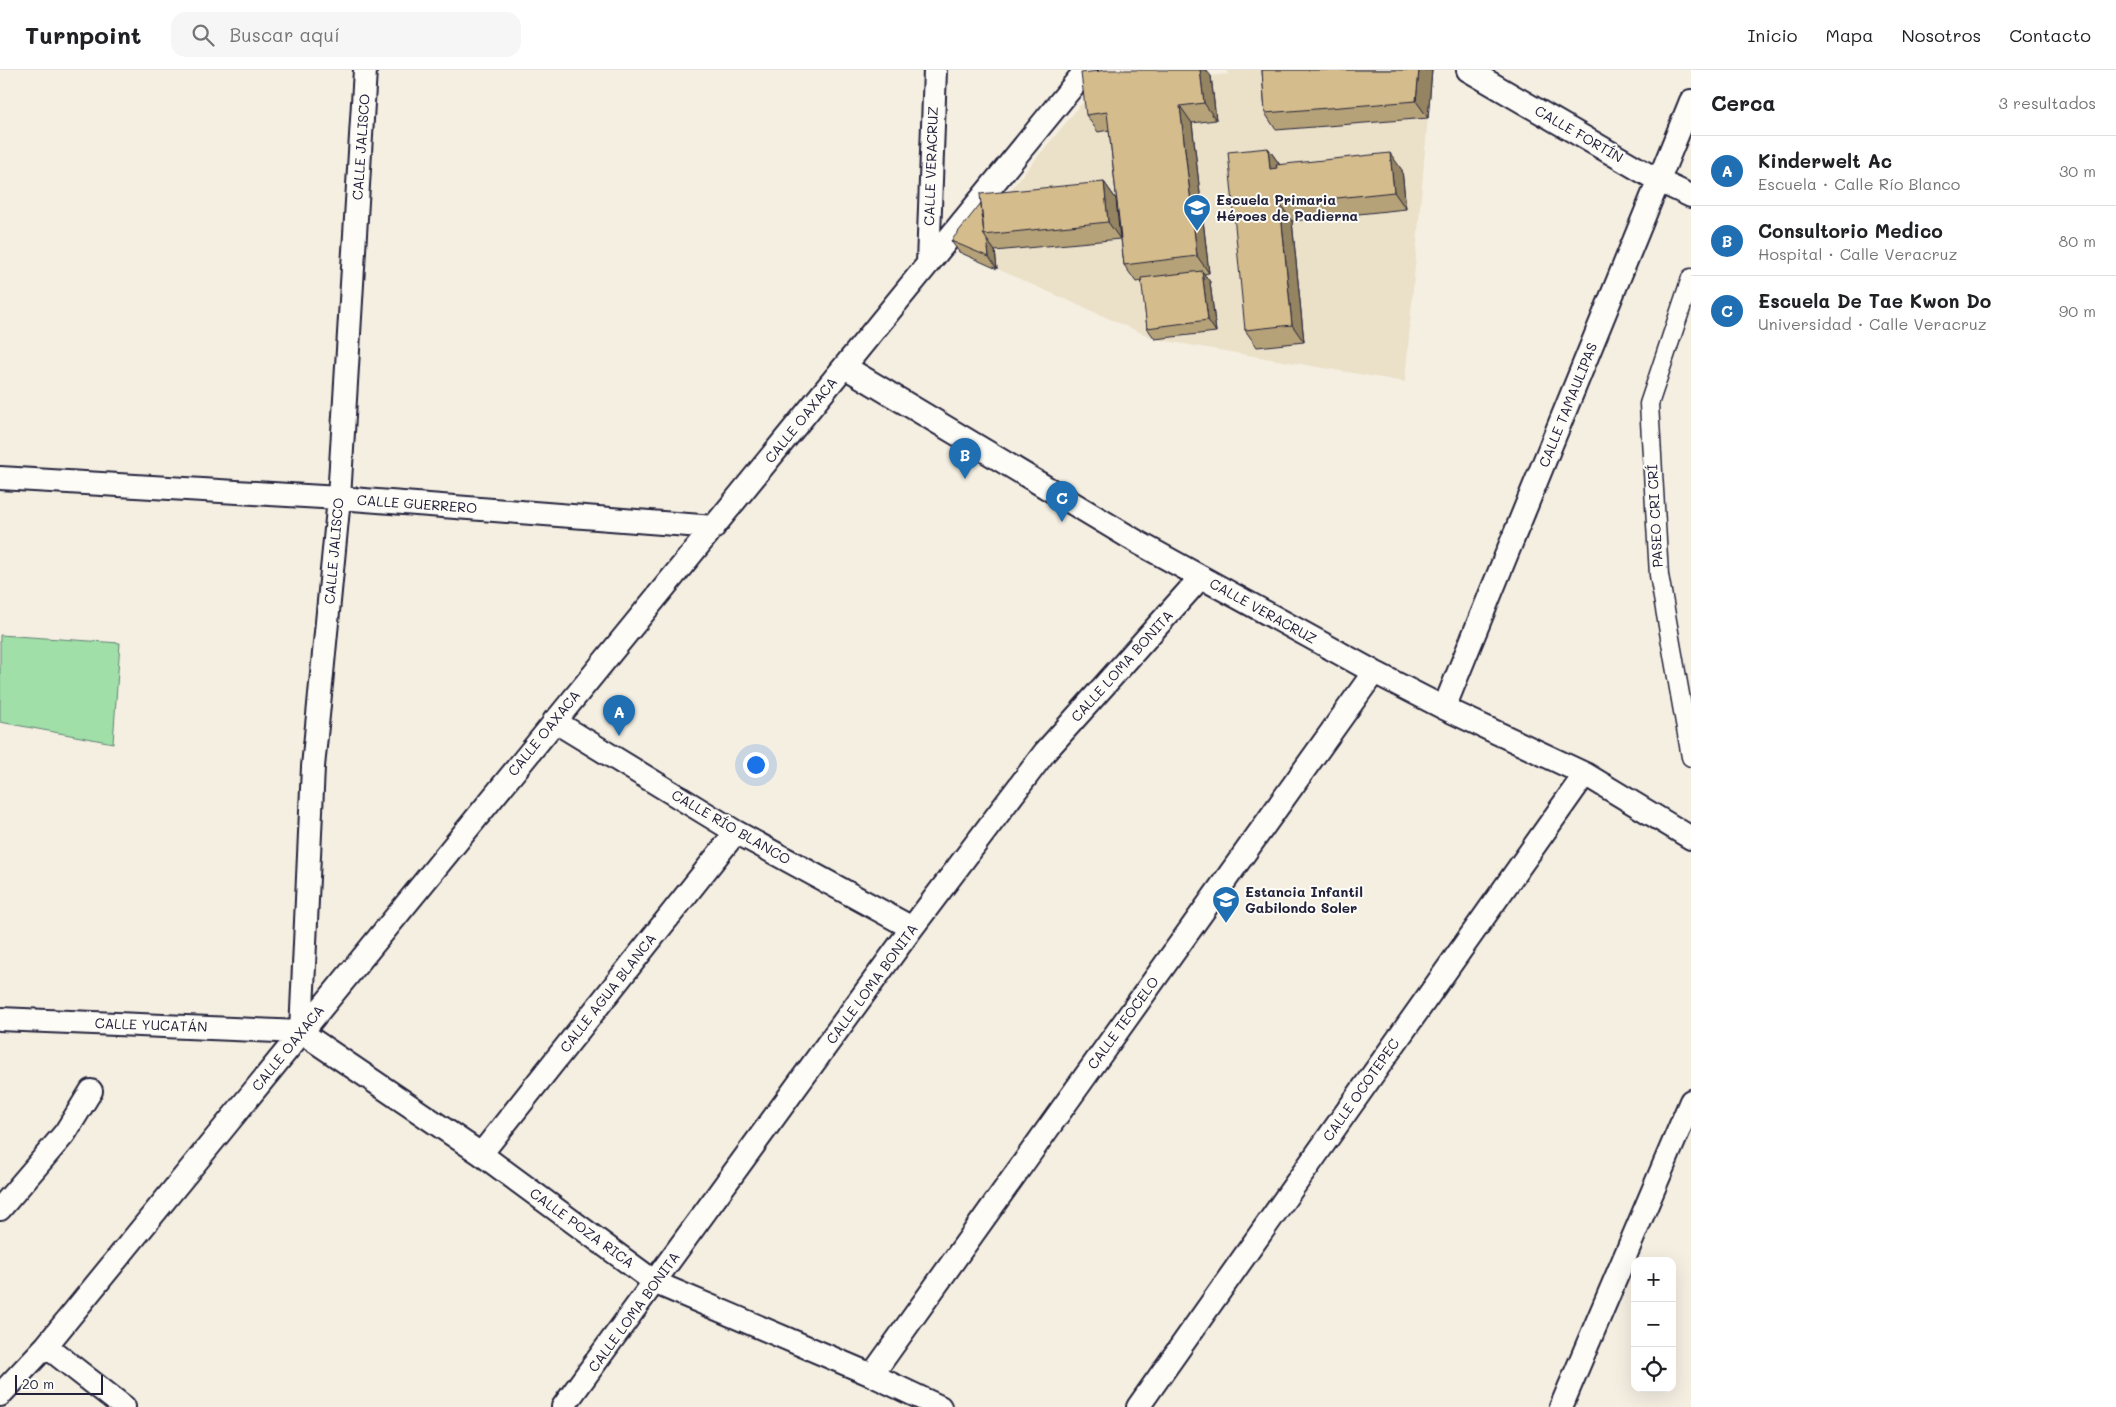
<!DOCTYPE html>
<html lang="es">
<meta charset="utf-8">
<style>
:root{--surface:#fff;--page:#f6f6f6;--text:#202124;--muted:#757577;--line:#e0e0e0;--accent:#1f6fb2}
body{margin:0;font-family:Mali,sans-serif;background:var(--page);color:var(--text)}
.controls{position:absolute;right:15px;bottom:15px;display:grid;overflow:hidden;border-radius:10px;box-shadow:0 5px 20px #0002}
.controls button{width:45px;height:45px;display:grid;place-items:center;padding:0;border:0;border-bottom:1px solid var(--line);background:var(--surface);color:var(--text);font:25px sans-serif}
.scale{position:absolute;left:15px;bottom:12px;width:88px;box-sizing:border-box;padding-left:5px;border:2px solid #22223b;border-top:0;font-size:14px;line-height:18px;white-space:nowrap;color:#22223b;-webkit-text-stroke:4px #fdfcf7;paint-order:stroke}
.you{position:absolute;left:755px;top:694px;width:18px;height:18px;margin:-12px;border:4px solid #fff;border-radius:50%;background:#1a73e8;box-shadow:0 0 0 8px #1a73e833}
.badge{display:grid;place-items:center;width:32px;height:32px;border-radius:50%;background:var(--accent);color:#fff;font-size:16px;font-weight:700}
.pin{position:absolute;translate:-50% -41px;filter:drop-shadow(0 1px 2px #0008)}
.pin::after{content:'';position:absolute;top:26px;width:18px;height:15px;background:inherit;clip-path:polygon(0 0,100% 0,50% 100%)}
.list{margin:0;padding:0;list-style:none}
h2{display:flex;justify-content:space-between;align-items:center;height:65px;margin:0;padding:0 20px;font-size:21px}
h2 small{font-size:16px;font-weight:400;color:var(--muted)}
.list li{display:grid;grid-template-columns:32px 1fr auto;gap:15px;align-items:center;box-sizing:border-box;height:70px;padding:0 20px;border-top:1px solid var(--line)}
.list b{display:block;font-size:19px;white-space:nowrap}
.list p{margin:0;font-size:16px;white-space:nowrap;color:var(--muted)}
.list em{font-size:16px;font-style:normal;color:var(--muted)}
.icon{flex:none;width:28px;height:28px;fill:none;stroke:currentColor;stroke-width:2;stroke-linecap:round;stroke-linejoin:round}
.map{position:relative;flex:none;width:1691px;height:1337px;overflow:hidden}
header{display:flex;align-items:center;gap:30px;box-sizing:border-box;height:70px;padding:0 25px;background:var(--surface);border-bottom:1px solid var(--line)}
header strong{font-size:24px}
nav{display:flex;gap:28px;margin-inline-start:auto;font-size:18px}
.search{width:350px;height:45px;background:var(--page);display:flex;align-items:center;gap:12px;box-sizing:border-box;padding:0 18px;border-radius:15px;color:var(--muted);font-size:19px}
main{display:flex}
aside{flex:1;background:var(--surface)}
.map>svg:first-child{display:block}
</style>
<header>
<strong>Turnpoint</strong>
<div class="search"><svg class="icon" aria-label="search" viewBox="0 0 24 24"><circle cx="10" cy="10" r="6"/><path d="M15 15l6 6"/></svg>Buscar aquí</div>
<nav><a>Inicio</a><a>Mapa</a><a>Nosotros</a><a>Contacto</a></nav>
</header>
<main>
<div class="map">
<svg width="1691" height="1337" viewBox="0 0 1691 1337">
<rect width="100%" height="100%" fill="#f5efe2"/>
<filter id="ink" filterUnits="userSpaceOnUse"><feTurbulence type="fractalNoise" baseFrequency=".02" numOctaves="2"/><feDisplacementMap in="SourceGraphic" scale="10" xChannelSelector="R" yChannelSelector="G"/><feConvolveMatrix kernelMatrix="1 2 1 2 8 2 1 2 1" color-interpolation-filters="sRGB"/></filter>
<g filter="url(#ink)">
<!-- built -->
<path fill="#ebe0c8" d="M1228 0H1432L1405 312 1155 269 959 182 1093 20 1228 4Z"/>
<!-- green -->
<path fill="#a0dfa8" stroke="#618072" d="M0 565 120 573 113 673 0 652Z"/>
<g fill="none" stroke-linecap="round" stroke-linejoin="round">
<defs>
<path id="pedestrian" d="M1691 208 1649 334 1659 505 1691 687"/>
<path id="minor" d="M1468 0 1659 111 1691 126
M928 193 935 0
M845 297 1139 473 1374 602 1444 638 1585 704 1691 768
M0 408 339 428 714 457
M1444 638 1691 31
M554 651 736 762 912 858
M0 949 301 962
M301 962 313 697 339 428 365 0
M301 962 481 1084 656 1213 872 1305 940 1337
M481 1084 736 762
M0 1139 65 1063 91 1021
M46 1276 124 1337
M872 1305 1374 602
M0 1325 46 1276 1086 0
M563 1337 912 858 1045 682 1201 507
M1138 1337 1585 704
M1561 1337 1691 1031"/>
</defs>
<!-- pedestrian casing -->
<use href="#pedestrian" stroke="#22223b" stroke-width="21"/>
<!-- minor casing -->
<use href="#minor" stroke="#22223b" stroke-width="26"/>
<!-- pedestrian -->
<use href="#pedestrian" stroke="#fdfcf7" stroke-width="18"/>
<!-- minor -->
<use href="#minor" stroke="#fdfcf7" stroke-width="22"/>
</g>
<!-- wall -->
<path fill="#b6a278" stroke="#22223b" d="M1262 0H1432L1428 48 1276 60 1265 43Z
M1211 6 1216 50 1192 53 1209 203 1204 204 1210 212 1216 262 1155 269 1147 258 1142 211 1136 212 1124 195 1109 60 1098 62 1086 45Z
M1268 78 1280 95 1402 100 1406 139 1292 151 1304 272 1257 277 1245 260Z
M1104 112 1116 129 1120 169 995 181 997 199 959 182 951 171Z"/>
<!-- shaded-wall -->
<path fill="#948462" stroke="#22223b" d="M1200 0H1206L1211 6 1216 50 1204 33Z
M1419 0H1432L1428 48 1416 31Z
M1180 36 1192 53 1209 203 1197 186Z
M1268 78 1280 95 1282 116 1270 99Z
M1390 83 1402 100 1406 139 1394 122Z
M1104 112 1116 129 1120 169 1108 152Z
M1280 134 1292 151 1304 272 1292 255Z
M987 170 995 181 997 199 989 187Z
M1202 201 1210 212 1216 262 1208 250Z"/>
<!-- building -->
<path fill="#d4bc8c" stroke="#22223b" d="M1108 0H1200L1204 33 1180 36 1197 186 1124 195 1107 42 1086 45 1081 3Z
M1262 0H1419L1416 31 1265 43Z
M1268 78 1270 99 1277 98 1276 95 1390 83 1394 122 1280 134 1292 255 1245 260 1228 82Z
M1104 112 1108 152 984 165 980 124Z
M981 133 984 165 987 170 989 187 951 171Z
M1202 201 1208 250 1147 258 1141 208Z"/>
</g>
<!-- icons -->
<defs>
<symbol id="school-pin" viewBox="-11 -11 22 30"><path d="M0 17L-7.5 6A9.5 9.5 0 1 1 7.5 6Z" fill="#1f6fb2" stroke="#fdfcf7"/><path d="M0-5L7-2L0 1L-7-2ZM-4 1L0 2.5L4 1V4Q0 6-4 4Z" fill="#fff"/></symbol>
</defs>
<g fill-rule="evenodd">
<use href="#school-pin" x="1181" y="122" width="32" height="43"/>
<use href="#school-pin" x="1210" y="814" width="32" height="43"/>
</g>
<g text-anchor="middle" stroke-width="4" stroke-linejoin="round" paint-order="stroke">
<!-- street labels -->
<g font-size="14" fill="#22223b" stroke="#fdfcf7">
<text transform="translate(1579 64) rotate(30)" y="5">CALLE FORTÍN</text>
<text transform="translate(361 77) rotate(-86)" y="5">CALLE JALISCO</text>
<text transform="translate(931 96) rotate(-88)" y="5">CALLE VERACRUZ</text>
<text transform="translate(1568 335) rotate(-68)" y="5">CALLE TAMAULIPAS</text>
<text transform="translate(801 350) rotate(-51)" y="5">CALLE OAXACA</text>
<text transform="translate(417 434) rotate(4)" y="5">CALLE GUERRERO</text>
<text transform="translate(1655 446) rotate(-93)" y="5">PASEO CRI CRÍ</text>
<text transform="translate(334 481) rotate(-85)" y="5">CALLE JALISCO</text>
<text transform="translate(1263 541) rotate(29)" y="5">CALLE VERACRUZ</text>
<text transform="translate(1122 596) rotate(-48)" y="5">CALLE LOMA BONITA</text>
<text transform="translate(544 663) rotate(-51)" y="5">CALLE OAXACA</text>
<text transform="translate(731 757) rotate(30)" y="5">CALLE RÍO BLANCO</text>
<text transform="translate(872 914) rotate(-54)" y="5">CALLE LOMA BONITA</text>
<text transform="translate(608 923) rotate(-52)" y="5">CALLE AGUA BLANCA</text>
<text transform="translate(1123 953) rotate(-54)" y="5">CALLE TEOCELO</text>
<text transform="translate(151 955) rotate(2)" y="5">CALLE YUCATÁN</text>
<text transform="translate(288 978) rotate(-51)" y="5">CALLE OAXACA</text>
<text transform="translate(1361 1020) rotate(-55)" y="5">CALLE OCOTEPEC</text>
<text transform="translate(582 1158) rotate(36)" y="5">CALLE POZA RICA</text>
<text transform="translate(634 1242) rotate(-54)" y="5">CALLE LOMA BONITA</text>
</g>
<!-- poi labels -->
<g font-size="14" font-weight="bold" fill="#22223b" stroke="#fdfcf7" text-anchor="start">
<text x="1216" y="135">Escuela Primaria<tspan x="1216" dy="16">Héroes de Padierna</tspan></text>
<text x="1245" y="827">Estancia Infantil<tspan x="1245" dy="16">Gabilondo Soler</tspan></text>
</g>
</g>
</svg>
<div class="controls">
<button>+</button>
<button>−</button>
<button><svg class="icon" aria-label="locate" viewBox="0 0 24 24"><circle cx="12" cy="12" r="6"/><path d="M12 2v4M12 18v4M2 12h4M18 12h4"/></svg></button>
</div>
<div class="scale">20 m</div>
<div class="you"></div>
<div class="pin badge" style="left:619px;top:666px">A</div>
<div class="pin badge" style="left:965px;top:409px">B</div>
<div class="pin badge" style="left:1062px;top:452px">C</div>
</div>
<aside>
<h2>Cerca<small>3 resultados</small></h2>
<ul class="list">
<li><span class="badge">A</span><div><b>Kinderwelt Ac</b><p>Escuela · Calle Río Blanco</p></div><em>30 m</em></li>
<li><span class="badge">B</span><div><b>Consultorio Medico</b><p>Hospital · Calle Veracruz</p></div><em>80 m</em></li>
<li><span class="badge">C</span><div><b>Escuela De Tae Kwon Do</b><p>Universidad · Calle Veracruz</p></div><em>90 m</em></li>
</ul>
</aside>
</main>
